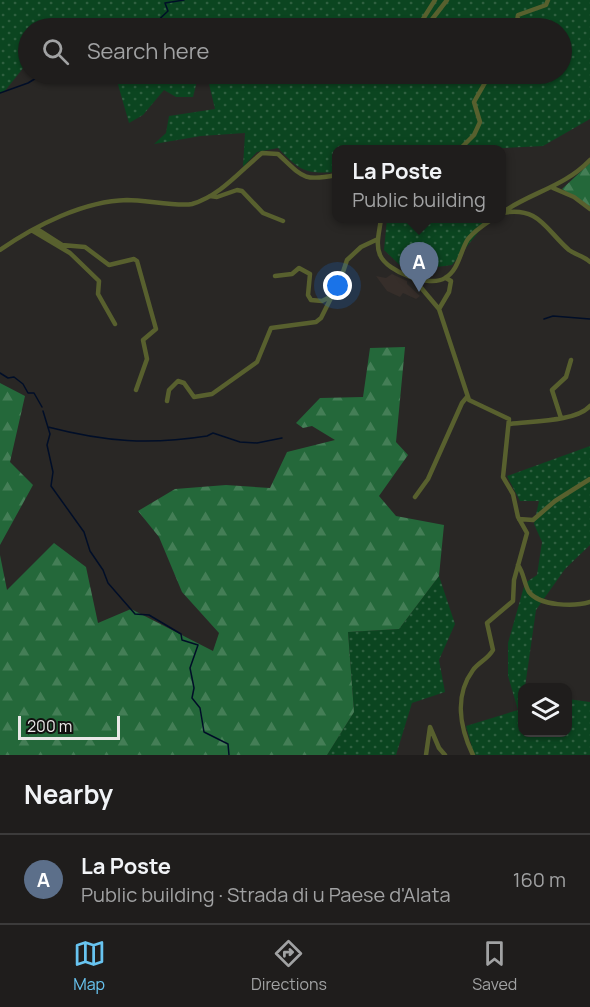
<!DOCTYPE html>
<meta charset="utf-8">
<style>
:root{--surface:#1f1d1c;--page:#272625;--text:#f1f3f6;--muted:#a1a2a3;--line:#3c3b3b;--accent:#68c4f0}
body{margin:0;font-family:Manrope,sans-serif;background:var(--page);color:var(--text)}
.controls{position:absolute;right:18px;bottom:18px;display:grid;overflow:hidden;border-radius:12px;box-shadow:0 2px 4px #0004}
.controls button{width:54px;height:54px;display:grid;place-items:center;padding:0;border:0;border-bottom:2px solid var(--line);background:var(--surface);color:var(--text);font:30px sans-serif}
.scale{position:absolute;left:18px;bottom:15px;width:102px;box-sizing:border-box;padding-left:6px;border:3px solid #e9e7e7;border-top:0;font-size:16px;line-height:21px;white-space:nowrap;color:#e9e7e7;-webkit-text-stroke:4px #11100f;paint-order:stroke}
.you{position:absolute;left:338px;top:286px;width:21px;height:21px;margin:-15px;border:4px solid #fff;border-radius:50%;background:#1a73e8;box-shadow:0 0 0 9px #1a73e833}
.badge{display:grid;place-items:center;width:39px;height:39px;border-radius:50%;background:var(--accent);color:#fff;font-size:20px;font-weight:700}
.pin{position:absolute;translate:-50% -50px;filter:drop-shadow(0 2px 3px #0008)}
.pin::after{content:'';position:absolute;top:32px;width:21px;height:18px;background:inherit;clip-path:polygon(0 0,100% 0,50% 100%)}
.popup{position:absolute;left:332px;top:145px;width:174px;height:78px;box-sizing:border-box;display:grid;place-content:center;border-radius:12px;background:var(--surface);filter:drop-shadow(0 2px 4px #0005);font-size:20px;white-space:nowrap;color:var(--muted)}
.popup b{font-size:22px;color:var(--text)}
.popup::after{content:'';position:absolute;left:50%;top:100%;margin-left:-12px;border:12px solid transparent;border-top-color:var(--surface)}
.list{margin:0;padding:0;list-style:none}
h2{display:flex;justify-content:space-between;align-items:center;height:78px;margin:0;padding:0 24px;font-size:26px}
h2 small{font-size:20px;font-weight:400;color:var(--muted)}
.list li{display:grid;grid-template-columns:39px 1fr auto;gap:18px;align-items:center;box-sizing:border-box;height:90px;padding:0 24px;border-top:2px solid var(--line)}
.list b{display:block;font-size:22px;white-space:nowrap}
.list p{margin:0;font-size:20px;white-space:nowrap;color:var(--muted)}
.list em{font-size:20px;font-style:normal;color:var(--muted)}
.icon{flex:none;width:33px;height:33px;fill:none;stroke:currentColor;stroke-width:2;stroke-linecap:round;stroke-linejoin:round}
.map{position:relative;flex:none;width:590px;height:755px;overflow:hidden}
.search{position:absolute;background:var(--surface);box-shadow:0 2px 4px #0004;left:18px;right:18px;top:18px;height:66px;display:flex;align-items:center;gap:15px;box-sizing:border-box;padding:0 21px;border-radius:33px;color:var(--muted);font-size:22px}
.sheet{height:168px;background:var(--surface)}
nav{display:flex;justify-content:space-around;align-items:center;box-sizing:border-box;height:84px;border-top:2px solid var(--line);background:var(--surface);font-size:16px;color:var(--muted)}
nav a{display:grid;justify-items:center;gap:3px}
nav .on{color:var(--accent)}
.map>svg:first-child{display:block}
</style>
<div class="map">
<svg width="590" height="755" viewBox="0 0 590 755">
<defs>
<pattern id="grass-dots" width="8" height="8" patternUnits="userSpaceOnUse" patternTransform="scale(1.5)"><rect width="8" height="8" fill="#0b4520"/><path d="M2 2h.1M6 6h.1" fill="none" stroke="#2f6040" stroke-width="1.8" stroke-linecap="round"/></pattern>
<pattern id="forest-firs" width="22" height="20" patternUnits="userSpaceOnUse" patternTransform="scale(1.5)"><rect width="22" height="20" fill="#24683a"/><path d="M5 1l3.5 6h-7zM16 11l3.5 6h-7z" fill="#447e56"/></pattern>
</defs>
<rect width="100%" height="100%" fill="#292725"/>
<!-- built -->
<path fill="#362e2a" d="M392 274 407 281V284L420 296 416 299 403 293 400 297 387 291 376 276 386 278Z"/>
<!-- grass -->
<path fill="url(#grass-dots)" d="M0 0H590V119L543 146 465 150H336V172C305 174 300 171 278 148L257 152 243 167 245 133 201 136 154 144 166 133 169 116 215 109 209 84 197 81 193 97H176L164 90 143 115 129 123 115 74H562V28H102L100 22 88 28H28V62L4 92 0 93Z
M387 219H489L452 265 406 271 384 250Z
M590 446V545L565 569 536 610 525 687 522 688V732H568V699L590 702V755H474L466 726 518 710 508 676V643L525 583 537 575 542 542 534 524 539 501H520L507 476Z
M439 576 455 624 439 660 445 692 412 703 396 755H327L354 712 348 632 399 629Z"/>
<!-- forest -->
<path fill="url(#forest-firs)" d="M590 163V207L562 189Z
M405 347 396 442 408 455 379 496 396 516 444 525 439 576 399 629 348 632 354 712 327 755H0V555L7 590 54 543 86 567 98 623 131 609 213 651 219 633 182 592 159 537 138 511 175 489 226 485 270 488 287 452 335 440 312 426 303 428 296 423 320 398 363 397 370 348Z
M0 383 25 396 10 462 33 485 0 545Z"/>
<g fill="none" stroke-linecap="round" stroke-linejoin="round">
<!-- stream -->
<path stroke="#000e28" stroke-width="1.5" d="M150 28 168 11 165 3 184 0
M0 93 28 83 43 74
M544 319 553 316 590 319
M0 373 8 378 14 377 23 384 28 393H34L42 407
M43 411 50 434 47 445 53 472 51 486 84 532 90 551 103 570 108 583 135 614 149 615 181 634 182 640 198 645 190 668 194 688 192 698 200 708 204 732 228 744 229 755
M48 427C106 442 149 445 207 436L213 433 240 442 257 443 282 438"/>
<!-- minor -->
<path stroke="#58602e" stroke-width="4.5" d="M435 0 423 19 424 24 430 22 447 0
M516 28 518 15 546 5 548 0
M459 150 474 135 480 122 474 102 490 74
M553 188 574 197 590 209
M210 196 217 197 237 190 242 191 263 213 283 221
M503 212C532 192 564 187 590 160
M502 213C539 206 545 229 569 250 576 255 584 256 590 262
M381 218C380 230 375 244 380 255 387 272 430 288 445 278 459 270 460 251 468 239 475 230 485 224 494 218
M37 229 62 245 85 247 109 265 134 259 137 261 156 329 143 340 147 359 136 390
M33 231 70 253 99 281 98 294 115 324
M0 250C36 225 84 201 127 200 145 200 179 207 192 204 220 196 240 171 262 153L278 154C302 176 302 182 336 175
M275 276 292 274 299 268 310 274 308 295 311 300 322 301 330 297
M412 277 439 309 469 400 509 419 503 477 513 494 518 517 527 533 514 580 513 601 487 623 493 650C488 659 479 662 473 670 454 696 460 728 473 755
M439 309 449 292 451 281 446 278
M167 401 169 390 178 381 184 383 194 397 212 394 257 362 271 328 316 322 321 318 341 278 347 260 361 247 378 239
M561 418 552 390 566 377 571 360
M510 424C530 421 576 422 590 406
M415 497 428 479 462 403 467 397
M519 519 533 520 555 501 590 479
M518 565C524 573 524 584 529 592 540 606 574 607 590 602
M426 755 430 727 439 748 445 755"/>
</g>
</svg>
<div class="controls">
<button><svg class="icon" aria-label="layers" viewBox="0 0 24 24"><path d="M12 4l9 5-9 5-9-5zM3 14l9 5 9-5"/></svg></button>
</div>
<div class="scale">200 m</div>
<div class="you"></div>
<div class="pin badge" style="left:419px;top:292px;background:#5c6f8a">A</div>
<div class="popup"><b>La Poste</b>Public building</div>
<div class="search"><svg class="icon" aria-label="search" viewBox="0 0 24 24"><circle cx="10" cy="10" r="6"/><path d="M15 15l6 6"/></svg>Search here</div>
</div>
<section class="sheet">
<h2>Nearby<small></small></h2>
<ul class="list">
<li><span class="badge" style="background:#5c6f8a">A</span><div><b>La Poste</b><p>Public building · Strada di u Paese d'Alata</p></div><em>160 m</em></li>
</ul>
</section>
<nav>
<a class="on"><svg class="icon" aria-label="map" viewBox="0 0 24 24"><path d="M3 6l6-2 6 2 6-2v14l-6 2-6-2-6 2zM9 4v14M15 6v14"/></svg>Map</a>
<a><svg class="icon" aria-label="directions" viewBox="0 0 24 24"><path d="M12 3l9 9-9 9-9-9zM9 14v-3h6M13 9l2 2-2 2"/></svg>Directions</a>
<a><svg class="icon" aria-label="saved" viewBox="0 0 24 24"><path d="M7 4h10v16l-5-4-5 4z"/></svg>Saved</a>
</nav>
